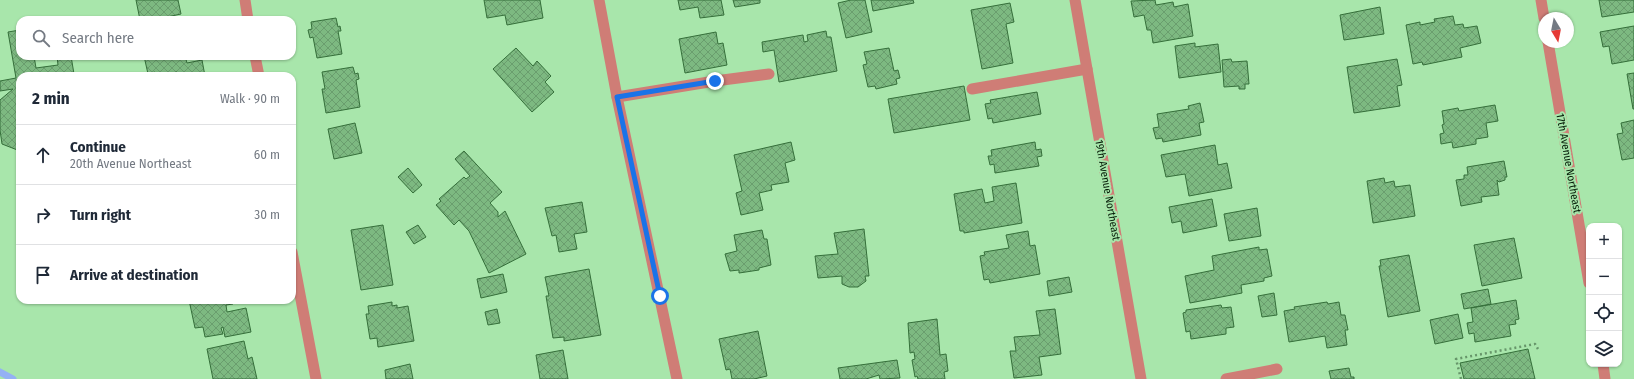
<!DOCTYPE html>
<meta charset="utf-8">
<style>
:root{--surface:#fff;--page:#f6f6f7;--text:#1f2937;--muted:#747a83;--line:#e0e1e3}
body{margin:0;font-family:"Fira Sans Condensed",sans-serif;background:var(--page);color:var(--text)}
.controls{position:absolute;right:12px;bottom:12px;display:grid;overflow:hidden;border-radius:8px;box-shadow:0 1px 3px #0004}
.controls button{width:36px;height:36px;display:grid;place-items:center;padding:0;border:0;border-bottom:1px solid var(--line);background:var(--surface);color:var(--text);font:20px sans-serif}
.compass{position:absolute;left:1538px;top:12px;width:36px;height:36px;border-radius:50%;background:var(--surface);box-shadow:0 1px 3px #0004;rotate:170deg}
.stop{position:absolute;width:12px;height:12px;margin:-9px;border:3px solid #1a73e8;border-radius:50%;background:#fff}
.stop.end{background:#1a73e8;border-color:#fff;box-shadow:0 1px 4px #0008}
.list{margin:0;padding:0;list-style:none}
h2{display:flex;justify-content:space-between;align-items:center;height:52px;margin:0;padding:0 16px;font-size:17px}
h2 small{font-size:13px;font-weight:400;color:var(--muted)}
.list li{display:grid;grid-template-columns:26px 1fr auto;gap:12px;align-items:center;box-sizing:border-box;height:60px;padding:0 16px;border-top:1px solid var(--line)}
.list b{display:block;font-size:15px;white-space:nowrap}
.list p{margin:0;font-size:13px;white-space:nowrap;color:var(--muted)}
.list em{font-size:13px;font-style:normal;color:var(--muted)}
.icon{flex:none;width:22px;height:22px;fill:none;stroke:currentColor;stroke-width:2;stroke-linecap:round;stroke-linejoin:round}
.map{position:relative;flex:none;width:1634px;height:379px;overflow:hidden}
.search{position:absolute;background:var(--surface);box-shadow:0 1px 3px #0004;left:16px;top:16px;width:280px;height:44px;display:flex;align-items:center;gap:10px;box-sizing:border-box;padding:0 14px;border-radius:12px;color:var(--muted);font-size:15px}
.panel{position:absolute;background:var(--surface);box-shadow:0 1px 3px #0004;left:16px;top:72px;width:280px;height:232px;border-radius:12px}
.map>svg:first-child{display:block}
</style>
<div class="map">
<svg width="1634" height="379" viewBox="0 0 1634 379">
<defs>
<pattern id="building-cross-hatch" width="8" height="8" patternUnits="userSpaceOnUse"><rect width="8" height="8" fill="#7db981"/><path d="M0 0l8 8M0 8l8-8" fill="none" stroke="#6a9e6e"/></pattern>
</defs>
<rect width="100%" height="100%" fill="#a8e6ab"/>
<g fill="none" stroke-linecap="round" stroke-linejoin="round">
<!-- stream -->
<path stroke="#94b1f4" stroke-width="7" d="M0 372 13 379"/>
</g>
<!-- building -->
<path fill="url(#building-cross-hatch)" stroke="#356f3a" d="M136 0H178L181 14 153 20H149L148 18 140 20Z
M484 0H540L543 18 507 25 505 15 487 18Z
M678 0H721L724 15 700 18 698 7 680 10Z
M733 0H760V3L735 7Z
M851 0H865L872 32 846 38 838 3Z
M871 0H913L914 3 873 11Z
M1155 0 1156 5 1173 2 1174 7 1188 4 1193 36 1153 43 1151 30H1147L1144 15 1134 17 1131 1Z
M1599 0H1634V12L1602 17Z
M1010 3 1014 22 1006 24 1013 63 982 69 971 10Z
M1380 7 1384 34 1344 40 1340 15Z
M1453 16 1455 25 1463 24 1464 28 1477 26 1481 43 1460 48 1462 57 1423 65 1422 62 1413 64 1406 25 1420 22V25L1435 22 1434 19Z
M336 18 338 27 340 26 341 31H338L342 54 317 58 313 37 310 38 308 30 312 29 311 22Z
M1634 26V60L1612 64 1609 46 1603 47 1600 32Z
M20 30V56H34L36 68 58 65 57 56H71L74 74 63 76H20V151L2 144 0 130V100L13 89 0 91V81L16 78 8 32Z
M826 31 827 37H831L837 71 779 82 774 50 763 52 762 42 803 35 804 42 808 41 807 35Z
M716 32 718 44 723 43 727 65 685 73 679 39Z
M1195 43V47L1218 44 1221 72 1179 78 1175 46Z
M516 48 533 66 537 61 551 76 545 82 554 92 532 112 493 69Z
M889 48 894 71 898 70 900 78 896 79 897 84 876 89 875 86 868 87 863 65 867 64 864 52Z
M144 56H185L187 63 202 60 205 76H177V72L156 76 155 72 148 74Z
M1231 59 1232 62 1247 61 1249 84H1245V89H1239V86L1224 87 1222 60Z
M1397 59 1402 85 1397 86 1400 106 1354 113 1347 67Z
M353 67 355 74 358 73 359 79 356 80 360 107 326 113 322 89H325L322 72Z
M1634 73V109H1633L1627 74Z
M964 86 970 120 894 133 888 99Z
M1037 92 1041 114 993 123 992 118 988 119 985 104 991 103 990 100Z
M1200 103 1204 122 1199 123 1201 135 1163 142 1162 138 1156 139 1153 128 1159 127 1157 114 1189 109 1188 106Z
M1495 105 1498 121 1486 123 1488 137 1476 139V144L1453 148 1452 142 1441 144 1440 134 1444 133 1442 125 1444 124 1442 111 1458 108 1459 111Z
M1634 120V158L1622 160 1617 134 1623 133 1621 123Z
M355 123 362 153 334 159 328 129Z
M791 142 795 160 785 163 789 182 771 185 772 190 759 193 763 210 741 215 736 193 742 191 734 155Z
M1035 142 1036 150 1041 149 1042 156 1037 157 1039 166 995 173 994 164 990 165 988 156H992L991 150Z
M1215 145 1218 165 1227 163 1232 188 1189 196 1185 174 1166 177 1161 155Z
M464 151 502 192 490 203 498 212V217L505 211 526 254 489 273 469 231 459 220 454 225 436 205 441 201 439 199 464 177 466 179 470 176 455 159Z
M1504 161 1507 177H1505V180L1499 182 1497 180 1499 195 1481 197 1482 202 1461 206 1456 180 1464 179V175H1468L1467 167Z
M408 168 422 185 413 193 398 177Z
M1384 178 1385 183 1394 181 1395 187 1410 185 1415 216 1373 223 1367 181Z
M1016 183 1022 223 964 233V231H960L954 194 982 189 985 203 994 201 992 187Z
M1212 199 1217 226 1183 233 1181 221 1172 223 1169 207Z
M582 202 587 232 574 234 577 249 559 252 556 235 552 236 545 208Z
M1257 208 1261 236 1229 241 1224 214Z
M383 225 393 285 361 290 351 230Z
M418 225 426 237 414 244 406 232Z
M864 229 869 276H865L866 281 858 287H849L842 284V276L818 278 815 256 838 254 834 233Z
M762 230 764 239H767L771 265 759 268V270L739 273V270L730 271 725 254 737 251 734 235Z
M1028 231 1030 246 1035 245 1040 274 990 283 989 279 984 280 980 256 985 255 984 252 1009 248 1006 235Z
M1514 238 1522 278 1482 286 1474 245Z
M1259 247V250L1267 249 1272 276 1264 278V281L1241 285 1242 293 1190 303 1185 276 1214 270 1212 256Z
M1409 255 1420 311 1388 317 1379 266H1381L1380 260Z
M589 269 601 335 564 341V337L553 338 546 296H549L545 277Z
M503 274 507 292 481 298 477 279Z
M1069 277 1072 292 1049 296 1047 281Z
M1488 289 1491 304 1464 309 1461 294Z
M1274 293 1277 315 1262 317 1258 296Z
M189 300H232L233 304 226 305 227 312 246 308 251 332 225 337 223 327 221 328 223 334 205 337 203 327 195 328Z
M1516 300 1519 319 1515 320 1516 324 1509 325 1511 336 1475 342 1474 333 1469 334 1467 323 1473 322 1471 308Z
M392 302V306L397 305V308L408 306 414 341 378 347 377 338 370 339 366 314H369L368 306Z
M1327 302 1328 304 1339 302 1341 315H1345L1348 330H1345L1347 345 1327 348 1325 336 1289 342 1284 311 1295 309 1294 307Z
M1221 305 1222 308 1231 307 1234 327 1226 328V334L1191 339 1190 331 1186 332 1183 313 1186 312V310Z
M497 309 500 323 488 325 485 312Z
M1055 309 1061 354 1039 357 1042 375 1014 378 1010 351H1016L1014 337 1040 335 1036 311Z
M1458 314 1463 338 1435 344 1430 320Z
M937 319 940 355 946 354 948 371 944 372 945 379H918L917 376 915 377 912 360 915 359 914 352 910 353 908 323Z
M758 331 767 376 754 379H732L730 369 726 370 719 339Z
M244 341 248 359 252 357 257 379H213L207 349Z
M1528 349 1535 379H1464L1460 363Z
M563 350 568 379H540L536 355Z
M897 360 900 378 880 379 879 375 866 379H840L838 368Z
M410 364 413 379H386L385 370Z
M1349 368 1351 377H1354V379H1331L1329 371Z"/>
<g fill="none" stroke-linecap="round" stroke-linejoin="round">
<!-- path -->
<path stroke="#67966a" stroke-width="2.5" stroke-dasharray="2 3" stroke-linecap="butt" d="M1461 379 1456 359 1535 344 1538 349"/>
<!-- service -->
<path stroke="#cf7d76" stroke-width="11" d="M972 89 1087 69
M617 97 715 81 769 74
M1226 379 1277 369"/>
<!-- minor -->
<path stroke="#cf7d76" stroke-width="11" d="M245 0 248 20
M599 0 617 97 677 379
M1075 0 1141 379
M1541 0 1544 18
M1548 42 1589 283
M255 56 259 76
M292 252 316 379
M1603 364 1605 379"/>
</g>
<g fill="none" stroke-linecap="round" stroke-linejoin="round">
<!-- route -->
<path stroke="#1a73e8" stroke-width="5" d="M660 296 617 97 715 81"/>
</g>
<g text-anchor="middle" stroke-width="4" stroke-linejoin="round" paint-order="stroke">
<!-- street labels -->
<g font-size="11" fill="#041b06" stroke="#a8e6ab">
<text transform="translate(1569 163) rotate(80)" y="4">17th Avenue Northeast</text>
<text transform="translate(1108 190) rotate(80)" y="4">19th Avenue Northeast</text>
</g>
</g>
</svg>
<div class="controls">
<button>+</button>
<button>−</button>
<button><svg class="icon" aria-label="locate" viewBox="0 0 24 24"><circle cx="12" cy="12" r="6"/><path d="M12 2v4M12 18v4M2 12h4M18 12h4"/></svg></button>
<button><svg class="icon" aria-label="layers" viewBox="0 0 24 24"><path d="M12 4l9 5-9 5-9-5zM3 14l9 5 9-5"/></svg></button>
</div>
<svg class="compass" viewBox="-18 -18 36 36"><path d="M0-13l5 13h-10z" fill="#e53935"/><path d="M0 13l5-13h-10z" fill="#747a83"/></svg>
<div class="stop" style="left:660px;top:296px"></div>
<div class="stop end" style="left:715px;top:81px"></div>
<div class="search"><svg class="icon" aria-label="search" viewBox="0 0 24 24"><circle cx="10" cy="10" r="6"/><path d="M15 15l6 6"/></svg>Search here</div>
<section class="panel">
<h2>2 min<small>Walk · 90 m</small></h2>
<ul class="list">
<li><svg class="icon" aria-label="ahead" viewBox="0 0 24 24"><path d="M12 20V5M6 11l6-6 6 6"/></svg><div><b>Continue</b><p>20th Avenue Northeast</p></div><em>60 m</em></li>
<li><svg class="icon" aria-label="right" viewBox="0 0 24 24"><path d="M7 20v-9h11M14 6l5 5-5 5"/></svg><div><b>Turn right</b></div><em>30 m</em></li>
<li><svg class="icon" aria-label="arrive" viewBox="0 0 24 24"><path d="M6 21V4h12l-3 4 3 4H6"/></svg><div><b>Arrive at destination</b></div></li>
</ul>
</section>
</div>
